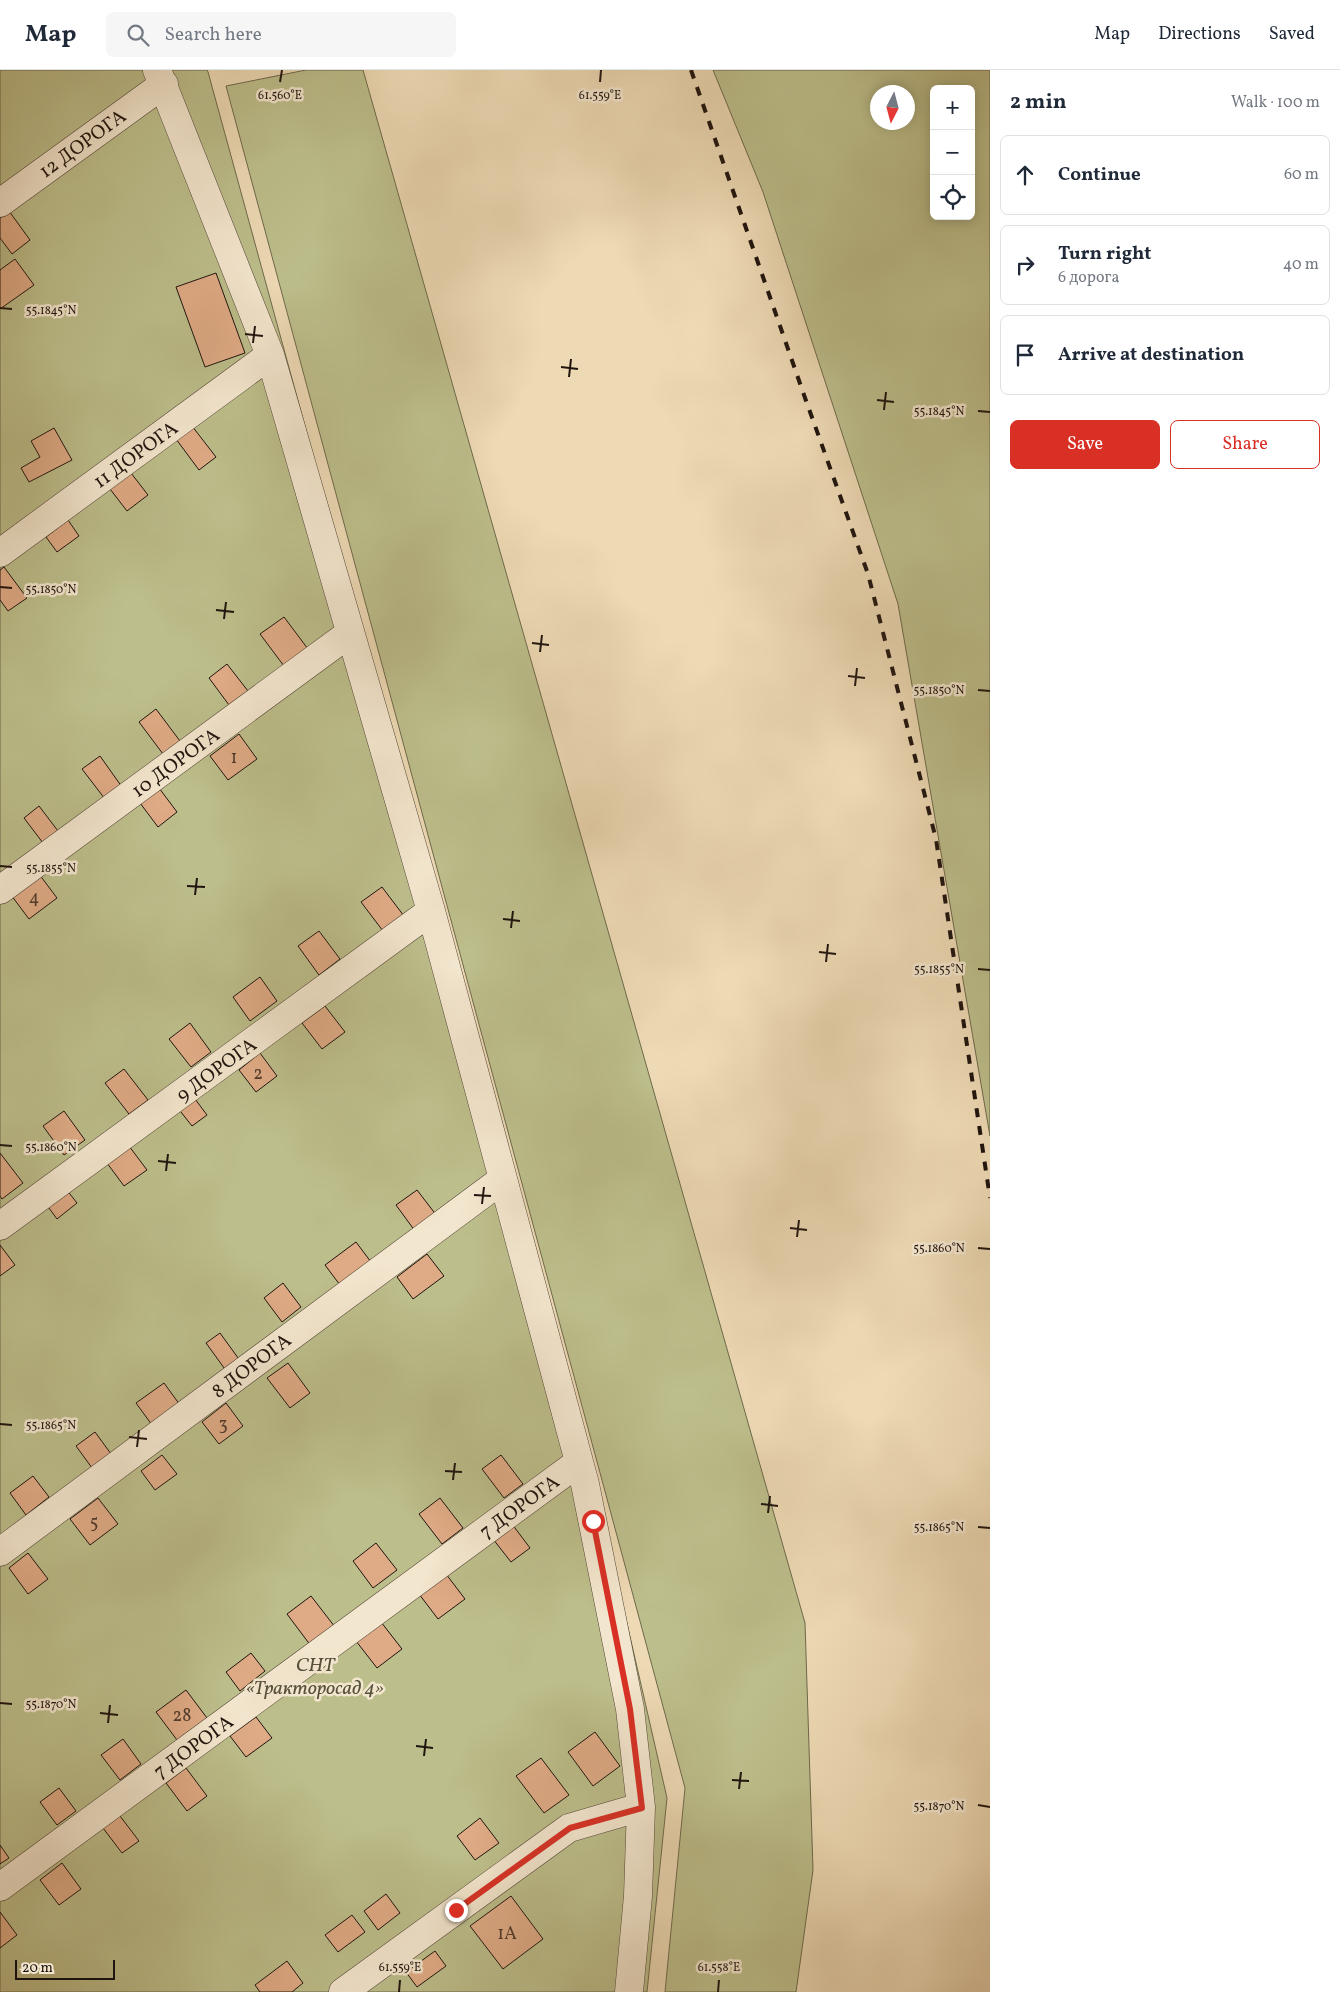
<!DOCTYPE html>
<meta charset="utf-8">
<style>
:root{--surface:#fff;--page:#f6f6f7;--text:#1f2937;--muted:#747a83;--line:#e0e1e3;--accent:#d93025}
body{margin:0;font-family:Vollkorn,serif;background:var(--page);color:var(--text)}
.controls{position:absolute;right:15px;top:15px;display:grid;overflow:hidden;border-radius:8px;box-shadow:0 2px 12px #0003}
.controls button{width:45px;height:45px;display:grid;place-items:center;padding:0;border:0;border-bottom:1px solid var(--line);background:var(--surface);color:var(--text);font:25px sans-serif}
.compass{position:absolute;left:870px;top:15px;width:45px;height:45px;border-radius:50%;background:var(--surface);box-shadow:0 2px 12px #0003;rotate:186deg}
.scale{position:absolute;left:15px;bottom:12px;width:100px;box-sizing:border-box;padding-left:5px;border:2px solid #1f140e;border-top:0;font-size:14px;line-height:18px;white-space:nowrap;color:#1f140e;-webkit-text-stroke:4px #f3e6ce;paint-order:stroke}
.stop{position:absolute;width:15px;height:15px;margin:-11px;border:4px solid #d93025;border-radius:50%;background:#fff}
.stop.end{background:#d93025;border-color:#fff;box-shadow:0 1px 5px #0008}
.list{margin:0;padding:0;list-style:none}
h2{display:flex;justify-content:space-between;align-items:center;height:65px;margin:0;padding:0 20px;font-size:21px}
h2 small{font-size:16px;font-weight:400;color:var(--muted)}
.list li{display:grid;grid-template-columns:32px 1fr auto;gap:15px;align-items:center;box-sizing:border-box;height:80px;margin:0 10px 10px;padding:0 10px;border:1px solid var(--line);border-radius:8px}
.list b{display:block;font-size:19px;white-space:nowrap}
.list p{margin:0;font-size:16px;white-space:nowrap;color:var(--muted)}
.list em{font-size:16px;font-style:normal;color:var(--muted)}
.actions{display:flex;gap:10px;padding:15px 20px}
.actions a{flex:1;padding:11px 0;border:1px solid var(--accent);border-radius:8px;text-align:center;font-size:18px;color:var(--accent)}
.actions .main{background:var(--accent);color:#fff}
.icon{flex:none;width:28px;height:28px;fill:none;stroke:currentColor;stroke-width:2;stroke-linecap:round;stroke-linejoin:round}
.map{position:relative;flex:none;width:990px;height:1922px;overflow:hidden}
header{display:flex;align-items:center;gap:30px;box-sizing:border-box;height:70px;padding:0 25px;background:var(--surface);border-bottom:1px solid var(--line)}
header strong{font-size:24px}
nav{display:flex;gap:28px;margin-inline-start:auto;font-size:18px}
.search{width:350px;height:45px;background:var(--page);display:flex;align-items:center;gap:12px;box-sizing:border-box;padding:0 18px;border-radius:8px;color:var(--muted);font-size:19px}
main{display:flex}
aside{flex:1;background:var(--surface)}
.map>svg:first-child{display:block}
</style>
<header>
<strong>Map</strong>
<div class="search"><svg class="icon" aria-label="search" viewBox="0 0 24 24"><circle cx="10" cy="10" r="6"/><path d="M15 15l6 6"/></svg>Search here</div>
<nav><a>Map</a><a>Directions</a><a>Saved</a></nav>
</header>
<main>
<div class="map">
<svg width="990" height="1922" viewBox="0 0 990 1922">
<rect width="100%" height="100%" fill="#edd9b4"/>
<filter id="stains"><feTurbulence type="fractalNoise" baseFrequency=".004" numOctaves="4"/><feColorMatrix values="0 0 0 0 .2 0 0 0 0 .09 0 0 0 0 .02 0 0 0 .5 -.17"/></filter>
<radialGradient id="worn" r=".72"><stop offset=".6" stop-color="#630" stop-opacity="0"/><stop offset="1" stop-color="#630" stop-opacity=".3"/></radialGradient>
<!-- green -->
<path fill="#bcbe8b" stroke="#6e694c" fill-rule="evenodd" d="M0 0H207L208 2 596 1418 667 1728 647 1922H0Z
M306 0H363L805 1553 813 1800 796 1922H665L685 1718 226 16Z
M713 0H990V1066L898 534 763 122ZM934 19H971V146H934ZM878 22H908V52H878Z"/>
<!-- building -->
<path fill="#dfab86" stroke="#1f140e" d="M9 141 30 170 12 184 0 168V148Z
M15 189 34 215 0 239V200Z
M216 203 245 283 205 297 176 217Z
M192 356 216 387 199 400 176 369Z
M54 358 72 390 29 412 21 398 40 387 31 371Z
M131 403 148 425 127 441 110 419Z
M68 450 79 466 57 482 46 467Z
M4 497 27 528 8 541 0 530V500Z
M284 547 308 579 284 596 260 564Z
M227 594 248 621 229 635 209 608Z
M156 639 180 671 163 684 139 652Z
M239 664 257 689 228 710 210 686Z
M100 686 122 717 105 729 82 699Z
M159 718 177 742 158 757 140 733Z
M39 736 58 761 43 773 24 748Z
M39 804 57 828 29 849 11 825Z
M382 817 407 850 386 865 361 832Z
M319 861 340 889 319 905 298 876Z
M260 907 277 931 250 951 233 927Z
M325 936 345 962 322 979 302 953Z
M190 953 211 982 191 997 169 969Z
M260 983 277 1006 256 1022 239 1000Z
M124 999 148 1030 129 1044 105 1013Z
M192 1025 207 1045 192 1056 177 1037Z
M64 1041 85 1070 64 1085 43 1056Z
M126 1072 147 1100 124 1116 104 1089Z
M0 1083 23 1113 2 1129 0 1126Z
M66 1119 77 1133 57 1149 46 1134Z
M417 1120 437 1146 415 1161 396 1135Z
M356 1172 374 1196 343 1219 325 1195Z
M0 1175 15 1195 0 1206Z
M427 1184 444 1206 413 1229 397 1207Z
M283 1213 301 1237 282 1252 264 1228Z
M220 1263 241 1292 227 1302 206 1273Z
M288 1293 310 1323 290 1338 267 1308Z
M164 1313 180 1335 152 1355 136 1333Z
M226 1333 243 1356 219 1374 202 1352Z
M95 1362 114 1388 95 1402 76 1376Z
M162 1385 177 1404 155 1420 141 1401Z
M501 1385 523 1414 504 1428 482 1399Z
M33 1406 49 1427 26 1445 10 1423Z
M98 1428 118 1454 90 1475 70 1449Z
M440 1428 463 1458 442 1474 419 1444Z
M512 1454 530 1478 511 1492 493 1469Z
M376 1473 397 1500 373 1518 353 1491Z
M28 1483 48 1509 28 1524 9 1498Z
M446 1504 465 1529 438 1549 419 1524Z
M311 1526 335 1557 311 1576 287 1544Z
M381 1552 402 1579 377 1598 356 1571Z
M251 1583 265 1601 240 1621 226 1602Z
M186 1620 207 1648 177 1670 156 1642Z
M256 1647 272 1668 246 1687 230 1666Z
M595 1662 620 1696 593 1716 568 1682Z
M123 1669 141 1694 120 1710 101 1685Z
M541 1688 569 1725 544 1743 516 1706Z
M186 1698 207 1726 187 1741 166 1713Z
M59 1718 76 1741 57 1755 40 1732Z
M120 1746 139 1771 122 1783 103 1758Z
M480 1748 499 1773 475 1790 457 1766Z
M0 1775 9 1788 0 1794Z
M62 1793 81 1819 59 1835 40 1810Z
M386 1824 400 1843 378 1860 364 1841Z
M511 1826 543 1869 503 1899 470 1856Z
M0 1842 17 1865 0 1878Z
M352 1845 365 1862 338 1882 325 1865Z
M435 1881 446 1896 417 1917 406 1902Z
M287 1891 303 1913 292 1922H260L255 1915Z"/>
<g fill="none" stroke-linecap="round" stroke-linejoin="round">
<defs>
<path id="street" d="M157 0 270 285 431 841 585 1414 630 1639 641 1737 638 1826 629 1922
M0 133 164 14
M0 483 270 285
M0 820 350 563
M0 1156 431 841
M0 1482 503 1109
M0 1817 579 1392
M343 1922 569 1758 641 1737"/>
</defs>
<!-- street casing -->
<use href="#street" stroke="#524538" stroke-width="29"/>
<!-- street -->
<use href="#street" stroke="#f3e6ce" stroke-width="28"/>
<!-- rail -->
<path stroke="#1f140e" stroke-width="4" stroke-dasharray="9 9" stroke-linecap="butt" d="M691 0 804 325 868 504 936 769 990 1128"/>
</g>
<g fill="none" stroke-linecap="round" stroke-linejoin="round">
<!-- route -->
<path stroke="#d93025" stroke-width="6" d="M456 1840 570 1758 642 1738 630 1639 593 1451"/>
</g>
<!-- ticks -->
<path fill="none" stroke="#1f140e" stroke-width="2" d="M280 12 282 0M600 12 601 0M0 238 12 239M245 264 263 266M253 273 255 256M561 297 578 299M569 307 571 289M877 330 894 332M884 340 886 322M978 341 990 342M0 517 12 518M216 540 234 542M224 549 226 532M532 573 549 575M540 582 542 565M848 606 865 608M855 616 857 598M978 620 990 621M0 796 12 797M187 816 205 817M195 825 197 808M503 849 520 851M511 858 513 841M819 882 836 884M826 892 828 874M978 899 990 900M0 1075 12 1076M158 1091 176 1093M166 1101 168 1084M474 1125 491 1126M482 1134 484 1117M790 1158 807 1160M797 1167 799 1150M978 1178 990 1179M0 1354 12 1355M129 1367 147 1369M137 1377 139 1360M445 1401 462 1402M453 1410 455 1393M761 1434 778 1436M768 1443 770 1426M978 1457 990 1458M0 1633 12 1634M100 1643 118 1645M108 1653 110 1635M416 1676 433 1678M424 1686 426 1669M732 1710 749 1711M739 1719 741 1702M978 1735 990 1737M399 1922 400 1910M718 1922 719 1910"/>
<g text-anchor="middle" stroke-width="5" stroke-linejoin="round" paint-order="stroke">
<!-- number labels -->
<g font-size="18" fill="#4f3a2c">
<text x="234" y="693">1</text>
<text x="34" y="833">4</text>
<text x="258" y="1009">2</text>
<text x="223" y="1360">3</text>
<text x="94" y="1458">5</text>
<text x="182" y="1651">28</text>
<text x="507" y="1869">1А</text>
</g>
<!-- street labels -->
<g font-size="20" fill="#1f140e" stroke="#f3e6ce">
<text transform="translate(82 73) rotate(-36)" y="7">12 ДОРОГА</text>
<text transform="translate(135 384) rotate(-36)" y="7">11 ДОРОГА</text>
<text transform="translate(175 692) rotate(-36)" y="7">10 ДОРОГА</text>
<text transform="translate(216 999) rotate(-36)" y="7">9 ДОРОГА</text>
<text transform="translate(251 1295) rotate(-37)" y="7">8 ДОРОГА</text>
<text transform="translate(519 1436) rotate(-36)" y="7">7 ДОРОГА</text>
<text transform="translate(193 1676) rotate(-36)" y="7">7 ДОРОГА</text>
</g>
<!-- park labels -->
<g font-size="20" font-style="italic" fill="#56503a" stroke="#f3e6ce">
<text x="315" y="1601">СНТ<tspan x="315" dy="23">«Тракторосад 4»</tspan></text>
</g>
</g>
<g font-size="12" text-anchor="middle" fill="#1f140e" stroke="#f3e6ce" stroke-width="5" stroke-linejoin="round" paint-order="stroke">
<text x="280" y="29">61.560°E</text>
<text x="600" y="29">61.559°E</text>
<text x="51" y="244">55.1845°N</text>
<text x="939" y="345">55.1845°N</text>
<text x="51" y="523">55.1850°N</text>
<text x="939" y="624">55.1850°N</text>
<text x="51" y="802">55.1855°N</text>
<text x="939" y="903">55.1855°N</text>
<text x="51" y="1081">55.1860°N</text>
<text x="939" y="1182">55.1860°N</text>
<text x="51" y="1359">55.1865°N</text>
<text x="939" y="1461">55.1865°N</text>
<text x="51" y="1638">55.1870°N</text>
<text x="939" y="1740">55.1870°N</text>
<text x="400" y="1901">61.559°E</text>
<text x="719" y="1901">61.558°E</text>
</g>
<rect width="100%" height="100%" filter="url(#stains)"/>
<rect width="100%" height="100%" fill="url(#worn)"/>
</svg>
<div class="controls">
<button>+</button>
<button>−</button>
<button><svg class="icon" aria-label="locate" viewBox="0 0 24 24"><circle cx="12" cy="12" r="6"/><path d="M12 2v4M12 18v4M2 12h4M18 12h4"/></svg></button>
</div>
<svg class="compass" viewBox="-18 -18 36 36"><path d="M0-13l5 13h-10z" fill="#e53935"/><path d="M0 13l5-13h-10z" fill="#747a83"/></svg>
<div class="scale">20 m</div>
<div class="stop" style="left:593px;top:1451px"></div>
<div class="stop end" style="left:456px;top:1840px"></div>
</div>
<aside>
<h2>2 min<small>Walk · 100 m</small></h2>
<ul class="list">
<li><svg class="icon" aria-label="ahead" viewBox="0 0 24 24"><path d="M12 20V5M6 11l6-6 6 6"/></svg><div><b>Continue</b></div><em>60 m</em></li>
<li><svg class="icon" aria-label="right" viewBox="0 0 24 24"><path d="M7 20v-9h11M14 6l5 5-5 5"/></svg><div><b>Turn right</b><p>6 дорога</p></div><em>40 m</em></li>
<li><svg class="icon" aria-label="arrive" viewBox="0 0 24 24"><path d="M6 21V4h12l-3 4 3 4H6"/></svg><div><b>Arrive at destination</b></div></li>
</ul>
<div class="actions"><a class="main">Save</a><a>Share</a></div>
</aside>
</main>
